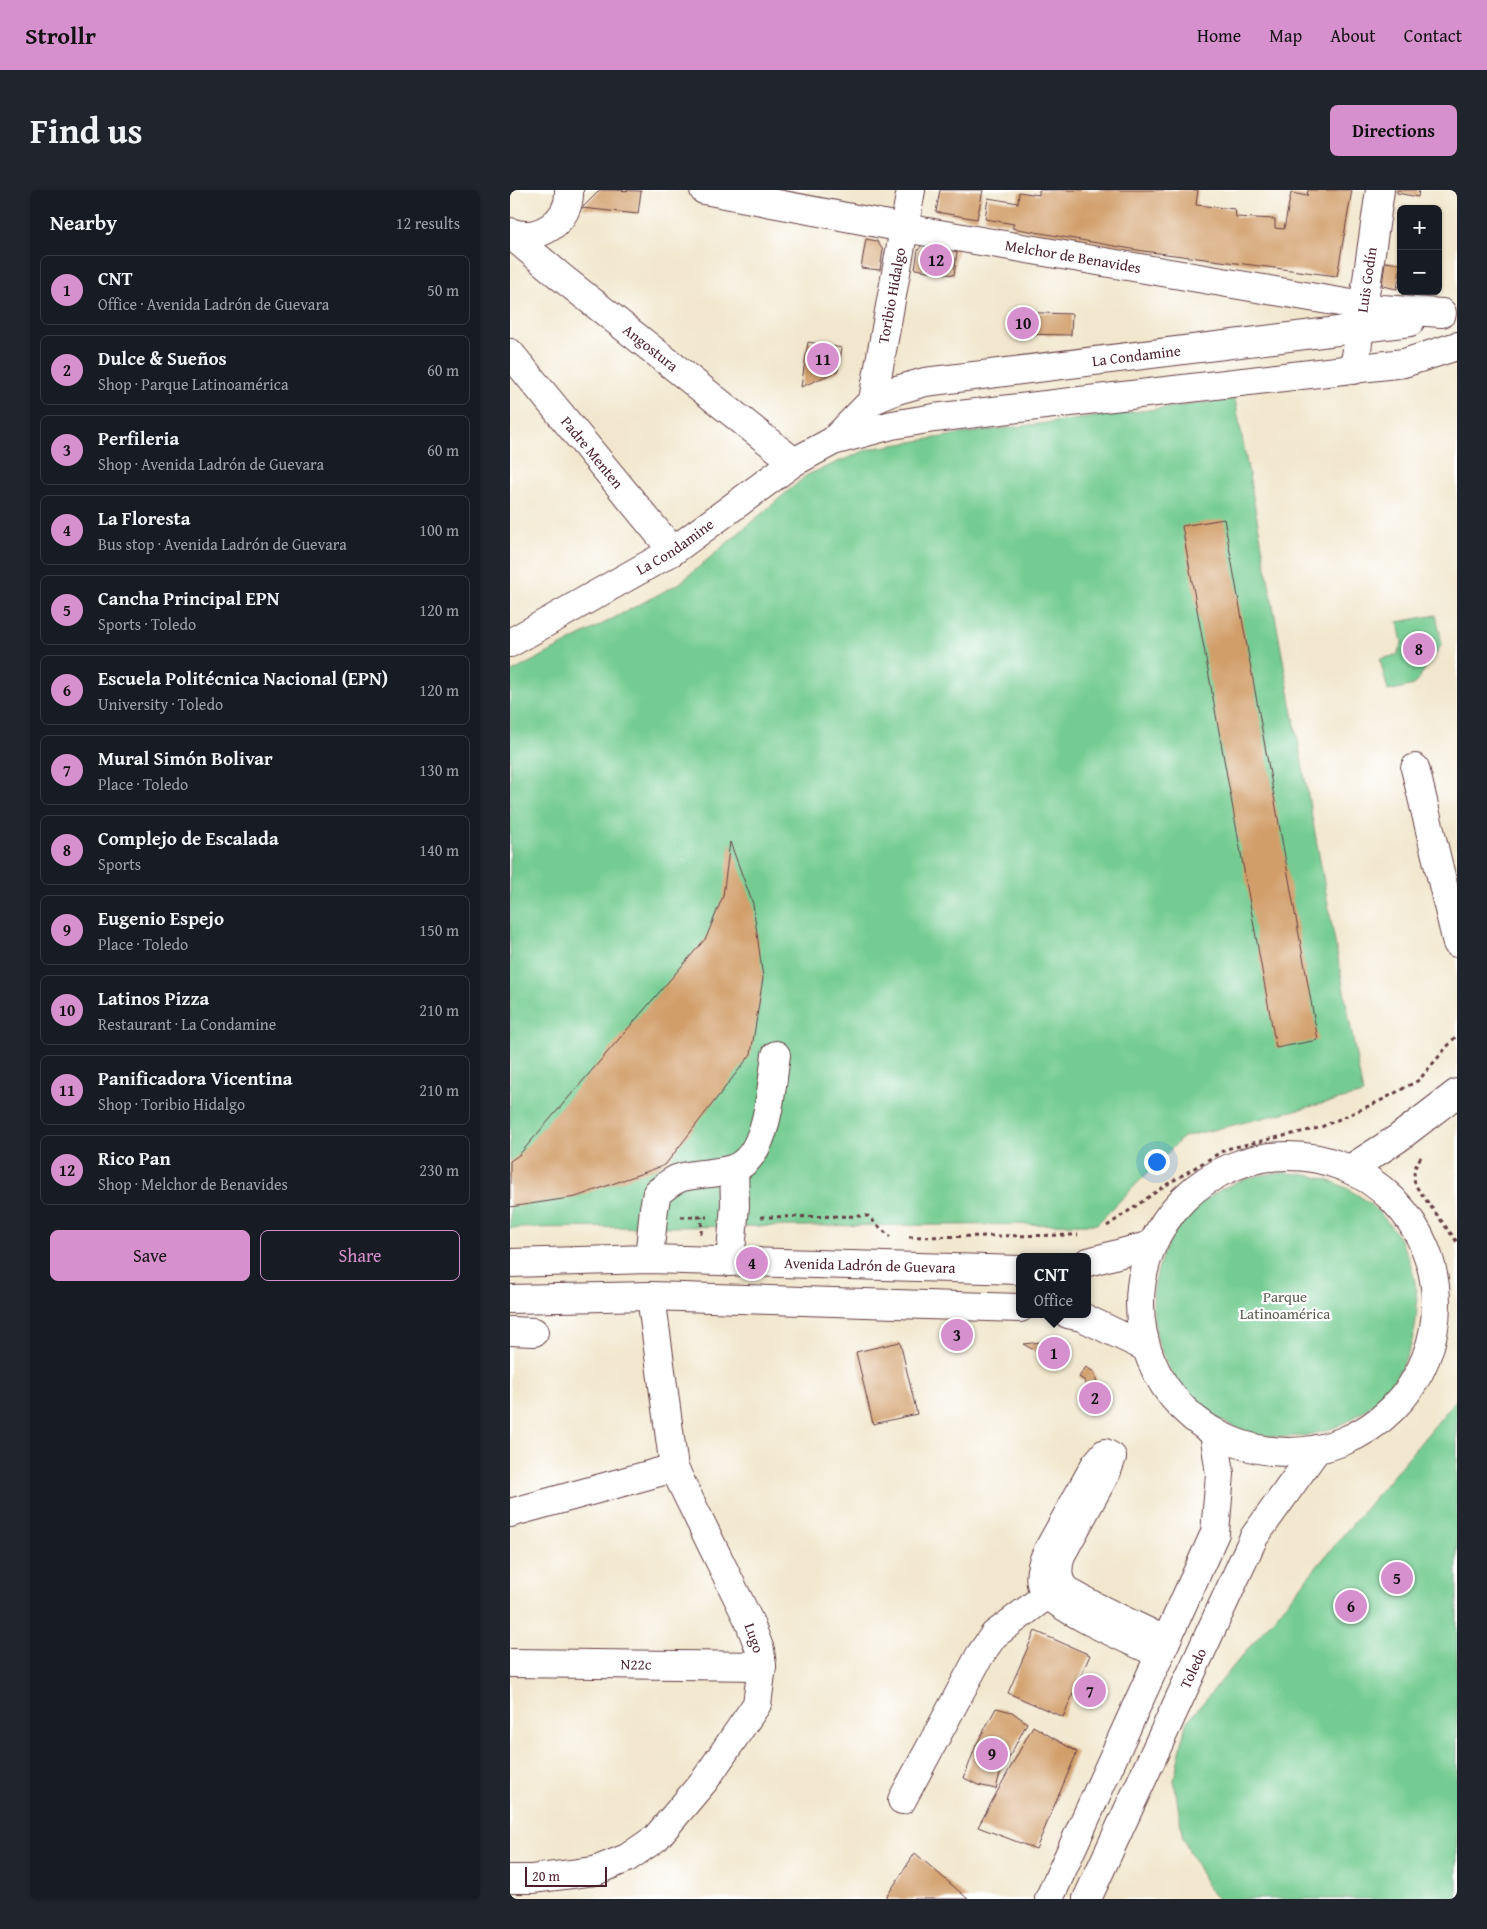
<!DOCTYPE html>
<meta charset="utf-8">
<style>
:root{--surface:#171b24;--page:#20242c;--text:#f1f3f6;--muted:#9ea1a6;--line:#363941;--accent:#d690ce}
body{margin:0;font-family:"Gentium Book Plus",serif;background:var(--page);color:var(--text)}
.controls{position:absolute;right:15px;top:15px;display:grid;overflow:hidden;border-radius:8px;box-shadow:0 1px 4px #0004}
.controls button{width:45px;height:45px;display:grid;place-items:center;padding:0;border:0;border-bottom:1px solid var(--line);background:var(--surface);color:var(--text);font:25px sans-serif}
.scale{position:absolute;left:15px;bottom:12px;width:82px;box-sizing:border-box;padding-left:5px;border:2px solid #4a1f2b;border-top:0;font-size:14px;line-height:18px;white-space:nowrap;color:#4a1f2b;-webkit-text-stroke:4px #fff;paint-order:stroke}
.you{position:absolute;left:646px;top:971px;width:18px;height:18px;margin:-12px;border:4px solid #fff;border-radius:50%;background:#1a73e8;box-shadow:0 0 0 8px #1a73e833}
.badge{display:grid;place-items:center;width:32px;height:32px;border-radius:50%;background:var(--accent);color:#111;font-size:16px;font-weight:700}
.pin{position:absolute;translate:-50% -50%;border:2px solid #fff;box-shadow:0 1px 5px #0006}
.popup{position:absolute;left:506px;top:1063px;width:75px;height:65px;box-sizing:border-box;display:grid;place-content:center;border-radius:8px;background:var(--surface);filter:drop-shadow(0 1px 4px #0005);font-size:16px;white-space:nowrap;color:var(--muted)}
.popup b{font-size:19px;color:var(--text)}
.popup::after{content:'';position:absolute;left:50%;top:100%;margin-left:-10px;border:10px solid transparent;border-top-color:var(--surface)}
.list{margin:0;padding:0;list-style:none}
h2{display:flex;justify-content:space-between;align-items:center;height:65px;margin:0;padding:0 20px;font-size:21px}
h2 small{font-size:16px;font-weight:400;color:var(--muted)}
.list li{display:grid;grid-template-columns:32px 1fr auto;gap:15px;align-items:center;box-sizing:border-box;height:70px;margin:0 10px 10px;padding:0 10px;border:1px solid var(--line);border-radius:8px}
.list b{display:block;font-size:19px;white-space:nowrap}
.list p{margin:0;font-size:16px;white-space:nowrap;color:var(--muted)}
.list em{font-size:16px;font-style:normal;color:var(--muted)}
.actions{display:flex;gap:10px;padding:15px 20px}
.actions a{flex:1;padding:11px 0;border:1px solid var(--accent);border-radius:8px;text-align:center;font-size:18px;color:var(--accent)}
.actions .main{background:var(--accent);color:#111}
.map{position:relative;flex:none;width:947px;height:1709px;overflow:hidden;border-radius:8px}
header{display:flex;align-items:center;gap:30px;box-sizing:border-box;height:70px;padding:0 25px;background:var(--accent);color:#111}
header strong{font-size:24px}
nav{display:flex;gap:28px;margin-inline-start:auto;font-size:18px}
.intro{display:flex;align-items:center;justify-content:space-between;box-sizing:border-box;height:120px;padding:0 30px}
h1{margin:0;font-size:35px}
.button{padding:12px 22px;border-radius:8px;background:var(--accent);color:#111;font-size:18px;font-weight:700}
main{display:flex;gap:30px;padding:0 30px}
aside{flex:1;background:var(--surface);border-radius:8px;box-shadow:0 1px 4px #0004}
.map>svg:first-child{display:block}
</style>
<header>
<strong>Strollr</strong>
<nav><a>Home</a><a>Map</a><a>About</a><a>Contact</a></nav>
</header>
<div class="intro"><h1>Find us</h1><a class="button">Directions</a></div>
<main>
<aside>
<h2>Nearby<small>12 results</small></h2>
<ul class="list">
<li><span class="badge">1</span><div><b>CNT</b><p>Office · Avenida Ladrón de Guevara</p></div><em>50 m</em></li>
<li><span class="badge">2</span><div><b>Dulce &amp; Sueños</b><p>Shop · Parque Latinoamérica</p></div><em>60 m</em></li>
<li><span class="badge">3</span><div><b>Perfileria</b><p>Shop · Avenida Ladrón de Guevara</p></div><em>60 m</em></li>
<li><span class="badge">4</span><div><b>La Floresta</b><p>Bus stop · Avenida Ladrón de Guevara</p></div><em>100 m</em></li>
<li><span class="badge">5</span><div><b>Cancha Principal EPN</b><p>Sports · Toledo</p></div><em>120 m</em></li>
<li><span class="badge">6</span><div><b>Escuela Politécnica Nacional (EPN)</b><p>University · Toledo</p></div><em>120 m</em></li>
<li><span class="badge">7</span><div><b>Mural Simón Bolivar</b><p>Place · Toledo</p></div><em>130 m</em></li>
<li><span class="badge">8</span><div><b>Complejo de Escalada</b><p>Sports</p></div><em>140 m</em></li>
<li><span class="badge">9</span><div><b>Eugenio Espejo</b><p>Place · Toledo</p></div><em>150 m</em></li>
<li><span class="badge">10</span><div><b>Latinos Pizza</b><p>Restaurant · La Condamine</p></div><em>210 m</em></li>
<li><span class="badge">11</span><div><b>Panificadora Vicentina</b><p>Shop · Toribio Hidalgo</p></div><em>210 m</em></li>
<li><span class="badge">12</span><div><b>Rico Pan</b><p>Shop · Melchor de Benavides</p></div><em>230 m</em></li>
</ul>
<div class="actions"><a class="main">Save</a><a>Share</a></div>
</aside>
<div class="map">
<svg width="947" height="1709" viewBox="0 0 947 1709">
<rect width="100%" height="100%" fill="#fff"/>
<filter id="ink" filterUnits="userSpaceOnUse"><feTurbulence type="fractalNoise" baseFrequency=".02" numOctaves="2"/><feDisplacementMap in="SourceGraphic" scale="10" xChannelSelector="R" yChannelSelector="G"/><feConvolveMatrix kernelMatrix="1 2 1 2 8 2 1 2 1" color-interpolation-filters="sRGB"/></filter>
<filter id="wash" filterUnits="userSpaceOnUse"><feTurbulence type="fractalNoise" baseFrequency=".0096" numOctaves="4" result="noise"/><feDisplacementMap in="SourceGraphic" scale="20" xChannelSelector="R" yChannelSelector="G"/><feGaussianBlur stdDeviation="1.12" result="paint"/><feColorMatrix in="noise" values="0 0 0 0 0 0 0 0 0 0 0 0 0 0 0 0 0 1.4 0 .05"/><feComposite in="paint" operator="in"/></filter>
<g filter="url(#wash)">
<rect width="100%" height="100%" fill="#f2e7ce"/>
<!-- green -->
<path fill="#75cc92" stroke="#60765e" d="M725 209 853 904 673 947 587 1034 0 1038V483L170 393 297 285 359 259 450 244Z
M926 425 932 454 904 495 878 501 870 469 887 465 892 453 888 432Z
M643 1115a132 132 0 1 1 264 0a132 132 0 1 1-264 0Z
M947 1209V1709H708L700 1701 673 1649 664 1590 676 1533Z"/>
<g id="blocks">
<!-- building -->
<path fill="#d19e69" d="M90 0 131 1 128 24 72 18Z
M430 0H473L467 29 426 22Z
M529 0H688L686 15 725 19 726 27 765 29V38L774 39 781 3 797 6 798 0H842L827 86 633 61 502 38 504 34 475 29 478 8 508 13 509 2 529 5Z
M887 0H909L908 7 887 3Z
M356 49 367 51 373 60 370 80 351 78Z
M413 54H448L444 85 405 79 408 60Z
M875 72 891 74 887 99 872 96Z
M503 122 562 124 561 145 503 144Z
M298 152 332 158 328 181 291 197Z
M714 329 808 850 766 858 672 336Z
M220 652 243 714 253 788 241 864 155 975 66 1007 0 1017V971L9 965 196 748 213 706Z
M452 1134 457 1151 441 1155 436 1139Z
M541 1151 556 1160 548 1174 513 1154Z
M390 1152 407 1224 363 1234 346 1162Z
M576 1177 584 1182 594 1218 581 1214 574 1190 569 1187Z
M525 1441 580 1465 553 1527 498 1503Z
M486 1518 502 1522 517 1533 489 1587 486 1599 468 1595 454 1588 466 1555Z
M523 1536 567 1562 526 1659 468 1637Z
M405 1663 458 1709H375Z"/>
</g>
</g>
<g filter="url(#ink)">
<use href="#blocks" fill-opacity="0" stroke="#633d43" stroke-width="1"/>
<g fill="none" stroke-linecap="round" stroke-linejoin="round">
<defs>
<g id="minor">
<path id="s1" d="M194 0 394 38 871 119 932 123"/>
<path d="M0 42C28 53 61 31 59 0"/>
<path id="s2" d="M0 44 51 87 284 272"/>
<path id="s3" d="M0 163 163 361"/>
<path id="s4" d="M844 180 870 0"/>
<path id="s5" d="M363 210 401 0"/>
<path id="s6" d="M324 250 363 210 387 200 415 192 900 132"/>
<path id="s7" d="M0 453 163 361 284 272 323 251 382 235 424 228 894 173 947 156"/>
<path d="M905 578 947 753"/>
<path d="M139 1069 144 1018 147 1003C155 997 163 989 173 987 189 983 207 984 222 979 259 968 261 896 266 865"/>
<path d="M220 1072 225 1015 224 979"/>
<path d="M0 1141 24 1142"/>
<path d="M0 1323 164 1278"/>
<path d="M650 1464C626 1453 544 1418 533 1399 527 1388 532 1373 537 1362L585 1275 595 1263 602 1267 597 1281 551 1365C548 1375 546 1385 552 1395 559 1407 638 1441 656 1451"/>
<path id="s8" d="M0 1473 252 1476"/>
<path d="M392 1610 470 1465 484 1445 537 1405"/>
<path d="M0 1689H22L85 1681 117 1668 146 1648 195 1590 247 1514 252 1476 250 1460 239 1431 164 1278 141 1106"/>
<path d="M539 1709 705 1343 710 1284 704 1242"/>
<path id="s9" d="M577 1709 744 1347 807 1259"/>
</g>
<g id="major">
<circle cx="778" cy="1114" r="148"/>
<path d="M840 979 887 949 947 903"/>
<path d="M578 1072 641 1055"/>
<path id="s10" d="M0 1073 139 1069 510 1080"/>
<path d="M0 1109 141 1106 510 1118"/>
<path d="M558 1124 572 1127 635 1157"/>
</g>
</defs>
<!-- minor casing -->
<use href="#minor" stroke="#633d43" stroke-width="30"/>
<!-- major casing -->
<use href="#major" stroke="#633d43" stroke-width="30"/>
<!-- path -->
<path stroke="#633d43" stroke-width="3" stroke-dasharray="4 4" stroke-linecap="butt" d="M911 967C904 977 903 983 905 995L947 1052
M171 1027H197
M251 1027 358 1026 380 1047
M597 1036 656 995 716 959 809 938 870 911 909 890 947 845
M191 1044 192 1027
M399 1047 568 1045"/>
<!-- minor -->
<use href="#minor" stroke="#fff" stroke-width="28"/>
<!-- major -->
<use href="#major" stroke="#fff" stroke-width="28"/>
</g>
</g>
<g text-anchor="middle" stroke-width="4.5" stroke-linejoin="round" paint-order="stroke">
<!-- street labels -->
<g font-size="15" fill="#4a1f2b" stroke="#fff">
<text dy="5" stroke="none"><textPath href="#s1" startOffset="375">Melchor de Benavides</textPath></text>
<text dy="5" stroke="none"><textPath href="#s4" startOffset="91">Luis Godín</textPath></text>
<text dy="5" stroke="none"><textPath href="#s5" startOffset="106">Toribio Hidalgo</textPath></text>
<text dy="5" stroke="none"><textPath href="#s2" startOffset="181">Angostura</textPath></text>
<text dy="5" stroke="none"><textPath href="#s6" startOffset="324">La Condamine</textPath></text>
<text dy="5" stroke="none"><textPath href="#s3" startOffset="129">Padre Menten</textPath></text>
<text dy="5" stroke="none"><textPath href="#s7" startOffset="191">La Condamine</textPath></text>
<text dy="5" stroke="none"><textPath href="#s10" startOffset="360">Avenida Ladrón de Guevara</textPath></text>
<text transform="translate(244 1448) rotate(71)" y="5">Lugo</text>
<text dy="5" stroke="none"><textPath href="#s8" startOffset="126">N22c</textPath></text>
<text dy="5" stroke="none"><textPath href="#s9" startOffset="254">Toledo</textPath></text>
</g>
<!-- park labels -->
<g font-size="15" fill="#595c4f" stroke="#fff">
<text x="775" y="1112">Parque<tspan x="775" dy="17">Latinoamérica</tspan></text>
</g>
</g>
</svg>
<div class="controls">
<button>+</button>
<button>−</button>
</div>
<div class="scale">20 m</div>
<div class="you"></div>
<div class="pin badge" style="left:544px;top:1163px">1</div>
<div class="popup"><b>CNT</b>Office</div>
<div class="pin badge" style="left:585px;top:1208px">2</div>
<div class="pin badge" style="left:447px;top:1145px">3</div>
<div class="pin badge" style="left:242px;top:1073px">4</div>
<div class="pin badge" style="left:887px;top:1388px">5</div>
<div class="pin badge" style="left:841px;top:1416px">6</div>
<div class="pin badge" style="left:580px;top:1501px">7</div>
<div class="pin badge" style="left:909px;top:459px">8</div>
<div class="pin badge" style="left:482px;top:1564px">9</div>
<div class="pin badge" style="left:513px;top:133px">10</div>
<div class="pin badge" style="left:313px;top:169px">11</div>
<div class="pin badge" style="left:426px;top:70px">12</div>
</div>
</main>
